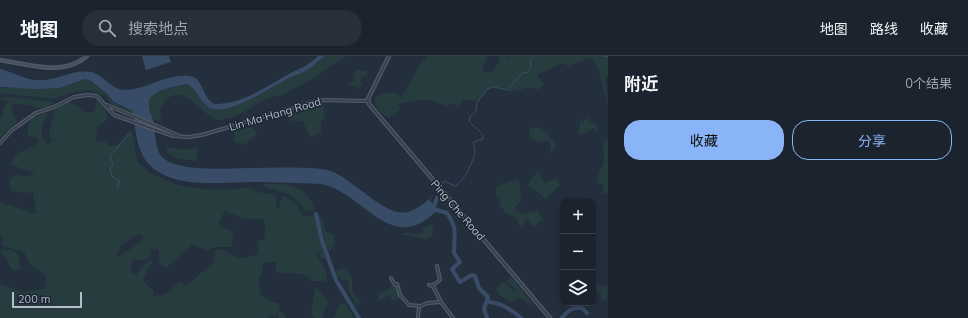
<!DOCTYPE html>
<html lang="zh">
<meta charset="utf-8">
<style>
:root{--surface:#1b232e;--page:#282f3a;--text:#f1f3f6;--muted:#a0a4aa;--line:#39404a;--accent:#8ab4f8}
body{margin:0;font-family:Mulish,"Noto Sans SC",sans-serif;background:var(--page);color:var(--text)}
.controls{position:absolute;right:12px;bottom:12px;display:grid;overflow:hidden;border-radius:8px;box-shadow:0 2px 10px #0003}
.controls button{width:36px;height:36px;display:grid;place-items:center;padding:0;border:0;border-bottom:1px solid var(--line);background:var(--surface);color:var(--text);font:20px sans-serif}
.scale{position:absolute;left:12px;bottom:10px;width:70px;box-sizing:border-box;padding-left:4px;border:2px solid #b4bcc9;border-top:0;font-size:11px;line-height:14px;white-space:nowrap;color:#b4bcc9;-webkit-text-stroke:3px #1d2633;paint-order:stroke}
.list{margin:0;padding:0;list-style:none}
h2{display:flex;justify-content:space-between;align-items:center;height:52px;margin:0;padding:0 16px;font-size:17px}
h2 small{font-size:13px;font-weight:400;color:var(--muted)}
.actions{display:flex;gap:8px;padding:12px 16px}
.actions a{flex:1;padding:9px 0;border:1px solid var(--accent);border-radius:16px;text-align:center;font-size:14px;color:var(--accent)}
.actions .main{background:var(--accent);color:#111}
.icon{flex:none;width:22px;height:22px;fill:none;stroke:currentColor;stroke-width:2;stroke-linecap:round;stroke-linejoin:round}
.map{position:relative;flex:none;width:608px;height:262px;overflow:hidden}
header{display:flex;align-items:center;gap:24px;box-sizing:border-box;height:56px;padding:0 20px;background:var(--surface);border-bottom:1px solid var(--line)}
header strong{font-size:19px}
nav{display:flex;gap:22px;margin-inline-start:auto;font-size:14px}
.search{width:280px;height:36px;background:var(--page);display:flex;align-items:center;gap:10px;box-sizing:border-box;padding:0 14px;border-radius:22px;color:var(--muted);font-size:15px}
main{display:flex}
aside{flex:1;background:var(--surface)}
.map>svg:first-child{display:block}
</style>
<header>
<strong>地图</strong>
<div class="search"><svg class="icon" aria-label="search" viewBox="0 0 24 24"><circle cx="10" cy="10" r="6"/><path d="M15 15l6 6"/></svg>搜索地点</div>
<nav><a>地图</a><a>路线</a><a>收藏</a></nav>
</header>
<main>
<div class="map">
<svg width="608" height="262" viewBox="0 0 608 262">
<rect width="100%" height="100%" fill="#242f3e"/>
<!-- green -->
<path fill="#263c3f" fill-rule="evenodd" d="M326 0H346C327 13 306 27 286 37 279 41 272 40 265 44 252 50 236 63 220 64 204 65 181 18 162 50 159 55 160 60 162 65L153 64C152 59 149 54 149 49 148 33 175 31 187 28 198 33 200 47 210 51 235 59 270 31 292 21 297 18 304 17 309 13 315 9 319 3 326 0Z
M428 0H487L482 14 488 17 493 16 499 6V0H505L507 3 509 0H608V21L605 22C605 31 608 39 608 48 602 36 601 8 590 2L568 10 562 7 537 19 544 29 537 34 530 31 511 36 496 31 491 32 478 45 463 44 458 51 452 47 446 51C427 40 420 43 399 48L400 53 389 62C382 58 373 51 375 42L383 36 398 38 399 42 405 36 419 10Z
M356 14 367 15V20L365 19 361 21 360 26 363 28 360 32 356 33 355 30 350 31 348 28 352 27Z
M85 23C97 28 104 36 113 45 117 50 127 52 133 55V59L114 52 106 40 89 34 77 35 53 43 0 37V32H59Z
M11 41 55 46 50 50 38 53 33 50 14 47 11 53 17 66 0 82V65L3 58V52L8 45 0 44V42Z
M70 42 71 48C84 49 78 60 95 55L97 42 105 52 108 63 97 71 96 84 105 86 110 90 117 89 130 74 132 76 138 108C144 109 146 113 150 117 154 120 159 120 164 123 189 137 224 133 253 132L257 136 276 139V152L278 154 282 140C297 144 296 149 304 161L316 158 319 162 318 157 322 162 325 174 334 180V188L330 195 326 190 319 163C319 176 322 189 330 199L322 203 319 197 315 196 326 214 327 227 321 225H312C303 213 288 219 276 216V206H263L262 218 259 222 260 238 269 245 279 247 280 256H283L286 262H278L279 256 275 260 269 259 268 262H52L47 259 51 262H0V228L22 236 44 233 47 221 29 207 24 196 3 190V182L0 180V146L36 158 33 137 11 135 9 124 16 118 27 121 35 118 10 108 18 97 34 90 40 83 28 79C27 62 33 61 48 57 43 67 37 81 48 88L52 85 49 78 55 53ZM225 154C237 161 248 165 263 163 266 169 265 176 264 184L258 185V198C253 199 248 202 242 202 233 202 225 191 215 194L214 206 186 230 181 225 164 239H156L154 242 153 235 143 224 150 209 153 208 152 205H148L142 210 137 219 131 216 132 203 143 204 150 201 152 192 159 194V206L166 212 192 189 191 187 207 195 215 191H232L233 176 227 174 219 167ZM138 178 143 181 141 186 116 202 120 190Z
M323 47 325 61 321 66V76L311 81 302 65H292L287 60 288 57Z
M587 61 592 67H596L598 75 595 77V72L581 79 578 77 581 63 583 66Z
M250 70 256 75 257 78 244 89 233 85 234 75Z
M538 71 546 76 556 89 551 97 550 89 547 84 539 87 530 81 529 73Z
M608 84V137L603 138V128L596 127C597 119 603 112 604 104 604 97 602 90 604 85Z
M198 91 197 105C186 103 169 104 166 92L186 93Z
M539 115 544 127 557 122 560 129 545 144 541 138 527 130 532 122Z
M519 123 521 145 514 152 522 158 538 154 542 164 533 171 526 161 523 170 518 169 517 162 506 157 499 148 501 143 496 140V130Z
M263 128C287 127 306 128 315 154L306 156C296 137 284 137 265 131Z
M433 168 432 179 427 183 400 178C408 174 414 180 423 177V172Z
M2 193 14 195 18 198 21 212 17 215 12 214 4 199 0 196Z
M340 213H346L352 221V236L361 246 356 250 348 232 349 225 341 223 336 219 337 214Z
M511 221 535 251 520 242 510 246 500 239 496 233 502 226 517 237 515 232 506 226Z
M593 225 596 228 608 231 606 244H602L600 238 593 236Z
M390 230 398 232 400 235 399 242 393 245 390 239 378 245 379 237 389 233Z
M315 232 319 234 330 248 325 250 323 262H314L311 257Z
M345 247 354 262H334L339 248Z"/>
<!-- water -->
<path fill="#394c67" d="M142 0H169L171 6 146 14Z
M318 0H326C319 3 315 9 309 13 303 17 295 19 289 22 272 31 233 57 213 53 201 50 198 33 187 28 175 31 147 33 149 50 149 55 152 59 153 64 155 74 155 85 158 94 166 120 234 111 255 112 276 112 312 110 331 115 353 123 386 162 408 156 418 153 427 145 434 139L429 144 438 153C392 203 363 135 321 128 299 127 276 126 254 126 224 126 178 133 153 112 138 99 136 81 134 62L132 61 133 55 114 46 106 37 91 25 85 23 59 32 36 33 0 31V13C14 16 26 25 41 24 58 24 74 13 91 16 104 19 111 34 125 34 148 33 167 17 190 20 205 22 203 49 218 48 244 47 266 31 287 19 302 11 305 12 318 0Z"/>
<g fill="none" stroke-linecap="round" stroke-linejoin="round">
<!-- stream -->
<path stroke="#394c67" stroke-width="1" d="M602 0 608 1
M440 130 444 125 455 130C464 126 473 106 475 96 475 92 473 90 474 86L483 83 482 78 469 65 470 61 476 55 477 47 487 33 494 31 507 34 522 17 528 16 531 12 530 4 534 0
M117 132 120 125 112 121 110 111 113 108 110 100 131 76"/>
<!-- river -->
<path stroke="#394c67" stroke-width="4" d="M433 153 437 142
M433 153 447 157C458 173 454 179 454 197L460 206 452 213 460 226 472 219 475 220 479 232 488 241 484 253 487 262
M316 158 322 185 336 224 359 262
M488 246C500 246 512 254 521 262
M562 262C567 255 574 250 583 253L587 257"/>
<defs>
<path id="minor" d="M107 49 178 79
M0 87 12 74 36 57 54 51 74 41 88 39 97 40 114 59 173 80 188 81 202 79 320 44 368 45
M391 222 395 229 397 228 400 239 409 249 421 250 427 247 441 246
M429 229 433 230 441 246 453 262
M432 230 440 224 437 210
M418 262 419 250"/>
<path id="tertiary" d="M389 0 368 43 369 48 550 262"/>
<path id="secondary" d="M0 4C28 8 63 21 87 0"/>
</defs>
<!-- minor casing -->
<use href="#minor" stroke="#565f6c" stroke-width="4"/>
<!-- tertiary casing -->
<use href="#tertiary" stroke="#565f6c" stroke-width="4.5"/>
<!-- secondary casing -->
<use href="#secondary" stroke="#565f6c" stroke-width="4.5"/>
<!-- minor -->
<use href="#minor" stroke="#38414e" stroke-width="2"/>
<!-- tertiary -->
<use href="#tertiary" stroke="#38414e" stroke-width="2.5"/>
<!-- secondary -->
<use href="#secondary" stroke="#465061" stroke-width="2.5"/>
</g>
<g text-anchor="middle" stroke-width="3" stroke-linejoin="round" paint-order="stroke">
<!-- street labels -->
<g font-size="11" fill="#b4bcc9" stroke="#1d2633">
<text transform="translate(275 58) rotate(-16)" y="4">Lin Ma Hang Road</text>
<text transform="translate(458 154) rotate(49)" y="4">Ping Che Road</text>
</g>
</g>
</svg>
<div class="controls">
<button>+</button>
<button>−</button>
<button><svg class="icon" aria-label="layers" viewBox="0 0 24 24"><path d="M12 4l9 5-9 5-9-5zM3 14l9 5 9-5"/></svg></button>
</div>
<div class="scale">200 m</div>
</div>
<aside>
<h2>附近<small>0个结果</small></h2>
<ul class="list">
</ul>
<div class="actions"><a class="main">收藏</a><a>分享</a></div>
</aside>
</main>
